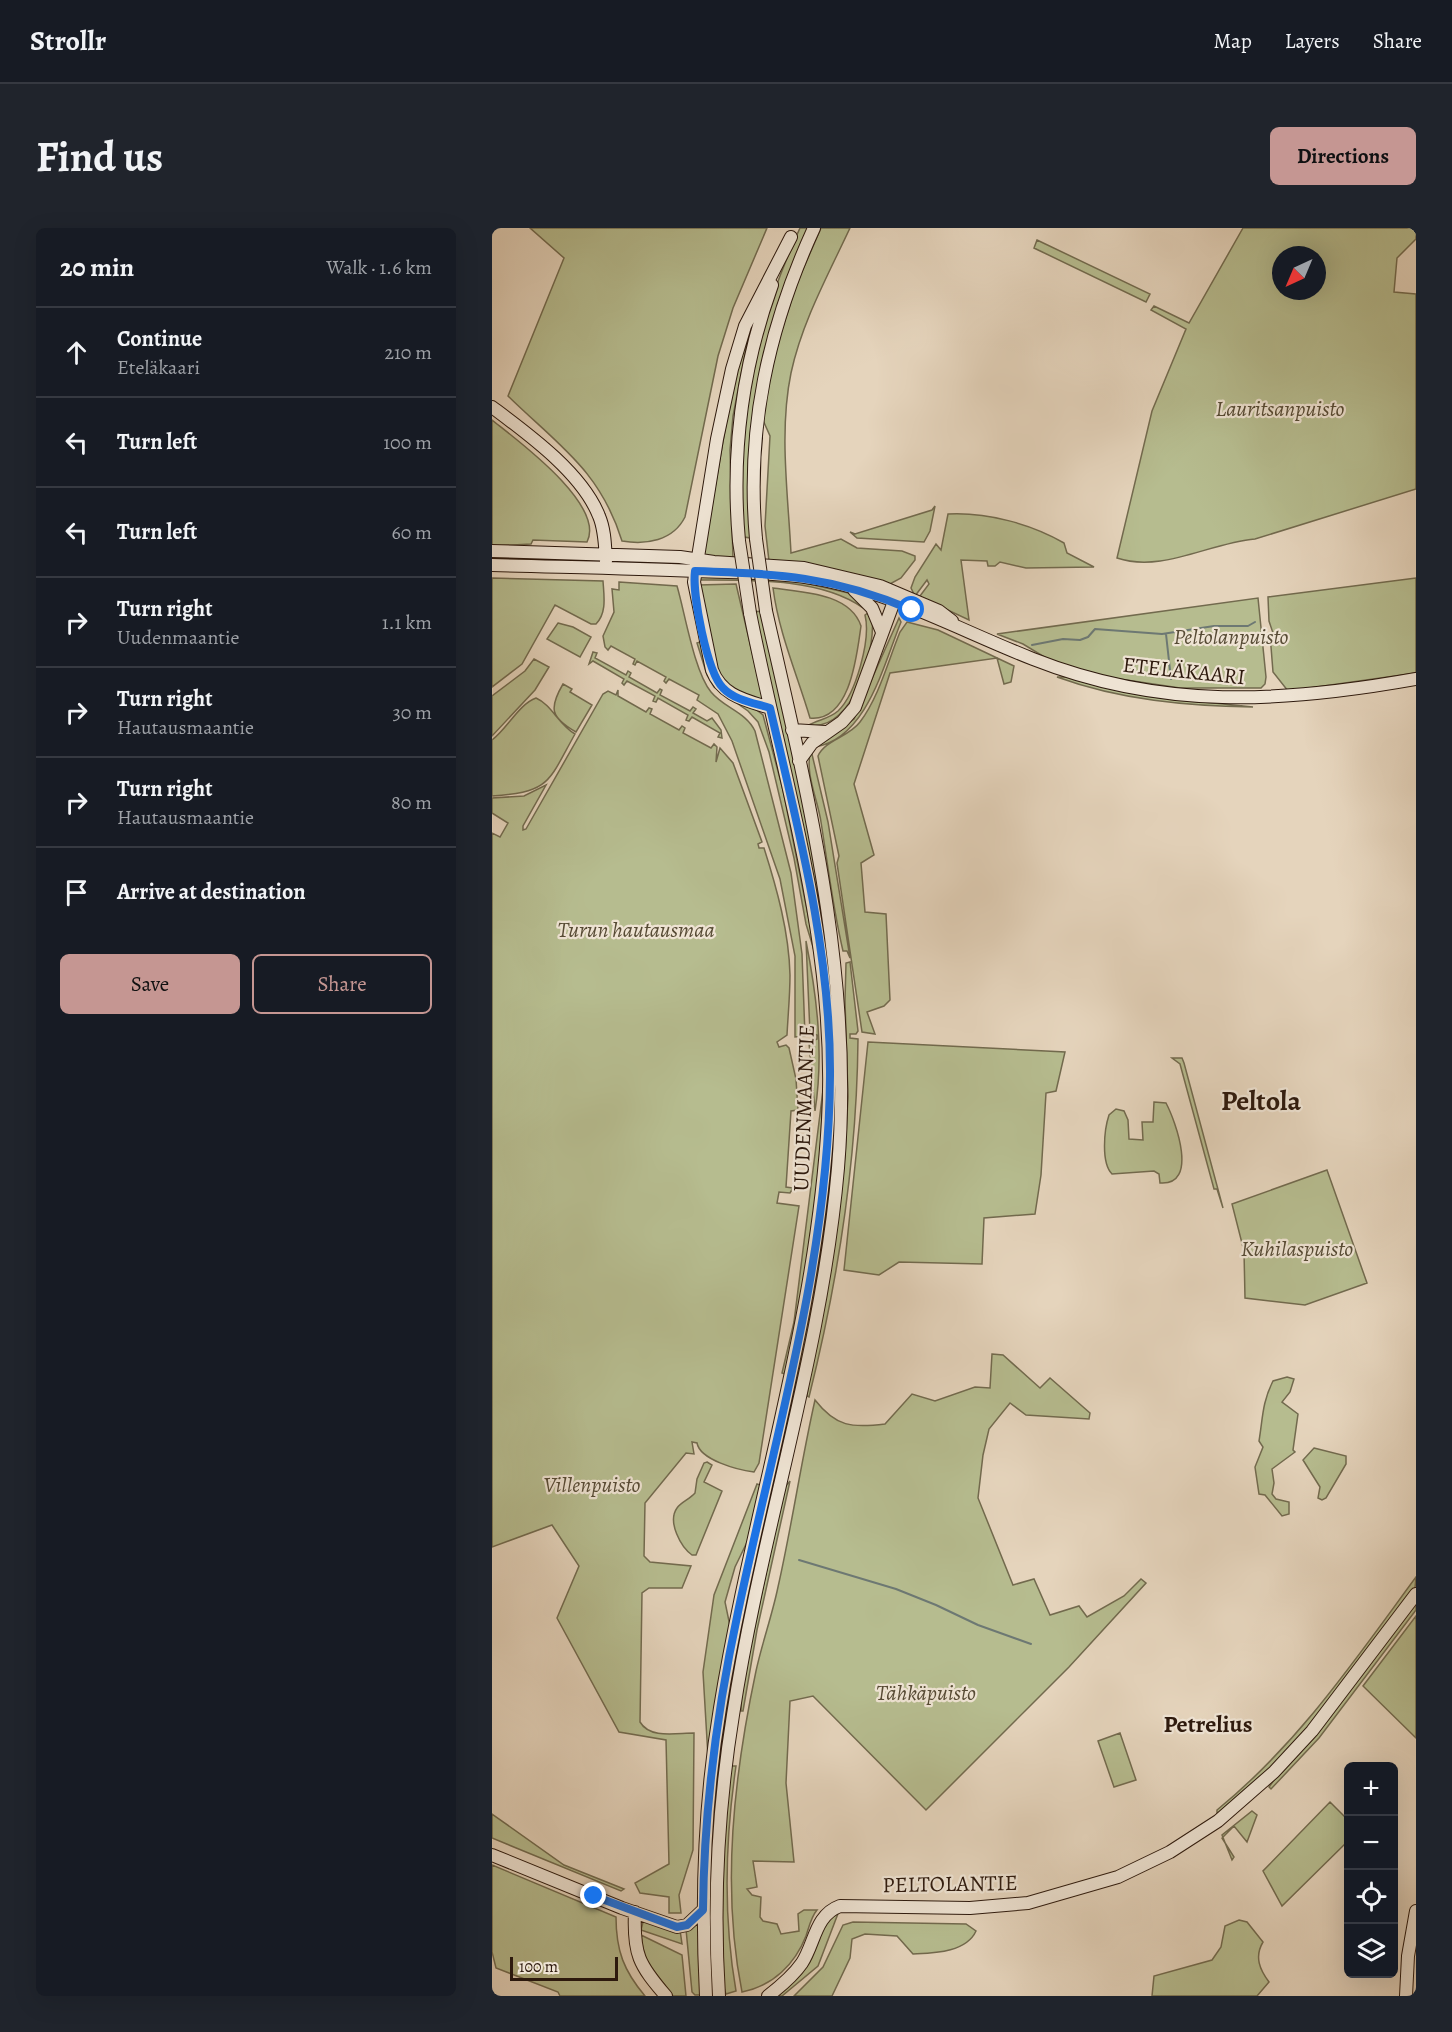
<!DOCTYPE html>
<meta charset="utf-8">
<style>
:root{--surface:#171b24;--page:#20242c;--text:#f1f3f6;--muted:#9ea1a6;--line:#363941;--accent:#c59692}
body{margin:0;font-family:Alegreya,serif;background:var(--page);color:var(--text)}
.controls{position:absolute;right:18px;bottom:18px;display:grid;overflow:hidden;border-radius:9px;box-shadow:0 6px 24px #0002}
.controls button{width:54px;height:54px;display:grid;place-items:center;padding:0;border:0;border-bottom:2px solid var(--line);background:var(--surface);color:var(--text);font:30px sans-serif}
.compass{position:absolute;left:780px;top:18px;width:54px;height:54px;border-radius:50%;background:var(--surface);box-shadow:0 6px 24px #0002;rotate:224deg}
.scale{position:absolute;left:18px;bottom:15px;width:108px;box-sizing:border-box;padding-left:6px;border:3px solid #2d190d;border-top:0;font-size:16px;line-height:21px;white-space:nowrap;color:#2d190d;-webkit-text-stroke:4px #eee3d3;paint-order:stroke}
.stop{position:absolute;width:18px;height:18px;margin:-14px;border:4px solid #1a73e8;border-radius:50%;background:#fff}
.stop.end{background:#1a73e8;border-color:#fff;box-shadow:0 2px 6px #0008}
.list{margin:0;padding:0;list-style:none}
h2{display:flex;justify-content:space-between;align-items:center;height:78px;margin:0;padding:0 24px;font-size:26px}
h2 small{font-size:20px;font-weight:400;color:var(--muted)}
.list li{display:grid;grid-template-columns:39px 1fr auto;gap:18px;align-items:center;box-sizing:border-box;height:90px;padding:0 24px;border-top:2px solid var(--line)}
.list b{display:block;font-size:22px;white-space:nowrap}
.list p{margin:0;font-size:20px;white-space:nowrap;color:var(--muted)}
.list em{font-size:20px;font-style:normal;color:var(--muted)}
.actions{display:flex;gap:12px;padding:18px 24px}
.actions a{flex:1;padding:14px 0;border:2px solid var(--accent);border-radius:9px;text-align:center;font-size:21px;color:var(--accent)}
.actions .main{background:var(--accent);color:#111}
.icon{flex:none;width:33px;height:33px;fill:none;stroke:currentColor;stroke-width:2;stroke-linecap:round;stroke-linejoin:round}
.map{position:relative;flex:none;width:924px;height:1768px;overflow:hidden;border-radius:9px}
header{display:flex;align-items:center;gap:36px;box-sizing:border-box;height:84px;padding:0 30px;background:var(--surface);border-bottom:2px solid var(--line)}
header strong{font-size:28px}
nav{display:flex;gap:33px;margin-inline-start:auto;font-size:21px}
.intro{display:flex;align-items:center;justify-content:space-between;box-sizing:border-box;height:144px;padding:0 36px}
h1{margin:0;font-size:42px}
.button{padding:15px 27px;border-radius:9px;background:var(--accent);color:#111;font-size:21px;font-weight:700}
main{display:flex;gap:36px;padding:0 36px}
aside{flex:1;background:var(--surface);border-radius:9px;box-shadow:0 6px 24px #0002}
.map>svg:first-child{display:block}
</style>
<header>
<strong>Strollr</strong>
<nav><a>Map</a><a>Layers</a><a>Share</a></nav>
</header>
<div class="intro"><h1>Find us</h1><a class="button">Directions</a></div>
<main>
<aside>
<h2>20 min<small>Walk · 1.6 km</small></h2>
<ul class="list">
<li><svg class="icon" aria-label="ahead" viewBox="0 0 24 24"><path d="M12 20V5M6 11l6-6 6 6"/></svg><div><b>Continue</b><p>Eteläkaari</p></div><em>210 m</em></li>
<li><svg class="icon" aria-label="left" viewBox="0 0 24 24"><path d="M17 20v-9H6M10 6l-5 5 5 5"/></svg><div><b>Turn left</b></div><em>100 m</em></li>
<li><svg class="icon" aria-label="left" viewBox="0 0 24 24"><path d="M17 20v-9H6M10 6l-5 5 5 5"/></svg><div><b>Turn left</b></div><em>60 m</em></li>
<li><svg class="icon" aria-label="right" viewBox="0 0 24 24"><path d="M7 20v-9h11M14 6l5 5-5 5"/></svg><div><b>Turn right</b><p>Uudenmaantie</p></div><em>1.1 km</em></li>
<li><svg class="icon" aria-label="right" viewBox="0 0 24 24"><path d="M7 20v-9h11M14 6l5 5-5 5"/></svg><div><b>Turn right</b><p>Hautausmaantie</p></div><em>30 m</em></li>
<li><svg class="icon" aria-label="right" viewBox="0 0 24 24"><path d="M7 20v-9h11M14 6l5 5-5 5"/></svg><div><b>Turn right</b><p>Hautausmaantie</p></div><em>80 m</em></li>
<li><svg class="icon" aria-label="arrive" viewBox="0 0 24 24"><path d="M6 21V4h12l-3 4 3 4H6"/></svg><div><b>Arrive at destination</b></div></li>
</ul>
<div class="actions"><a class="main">Save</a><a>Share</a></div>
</aside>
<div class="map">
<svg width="924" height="1768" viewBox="0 0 924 1768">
<rect width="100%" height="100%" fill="#e5d4bc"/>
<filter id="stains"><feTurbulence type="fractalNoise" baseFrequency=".00333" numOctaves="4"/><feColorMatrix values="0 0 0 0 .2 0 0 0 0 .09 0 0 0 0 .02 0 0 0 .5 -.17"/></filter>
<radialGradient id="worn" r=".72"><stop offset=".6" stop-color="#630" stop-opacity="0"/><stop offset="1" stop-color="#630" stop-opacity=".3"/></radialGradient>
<!-- green -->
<path fill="#b6bc8f" stroke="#726a4e" stroke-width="1.5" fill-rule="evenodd" d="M38 0H275L241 80 226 128 193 289C181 313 154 317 130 313 108 242 66 217 16 168L72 30Z
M308 0H317C270 103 249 197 259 310L252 309C251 289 248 269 248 249 248 164 273 77 308 0Z
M329 0H358C336 47 310 94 299 145 287 203 296 266 299 325L349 311 365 320 410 323 423 328V332L409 350 398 356 277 333 273 298 278 208 270 190 284 120 305 55Z
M751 0H924V11L905 30 902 64 924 66V261L763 311C717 315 670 345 625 330L660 183 694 101 659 82 662 78 697 95ZM789 27H825V63H789Z
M545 12 658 66 654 74 542 20Z
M258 100 241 188 238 222 241 331 211 329 243 144Z
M0 192C25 212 114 277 95 314L41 312 39 316 0 318Z
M443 278 438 303 432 314 365 310 358 304 363 306 440 282Z
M456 286C495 284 539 296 572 315L575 325 602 339 534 340 508 334 503 338H496L495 333 469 332 477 392 430 370 428 368 437 356 435 352 423 368 419 360 423 349 444 316 449 322Z
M209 348 304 353 361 366 371 380C329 350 258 352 207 352Z
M0 350 111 353C112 368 115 385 104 396H99L63 377 30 436 0 459Z
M924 350V445L796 463 781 444 778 406 781 405 777 393 776 369Z
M127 354 185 358C193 385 202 443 219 464 232 480 254 484 263 503L299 645 310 726 313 808 303 809V728L288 651 240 513 226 486 205 472 207 467 177 451 174 455 172 453 174 449 145 433 143 437 141 436 143 431 119 418 116 422 113 419 111 408 122 384 120 361 127 362Z
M244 356 272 475 253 468 228 451 206 357Z
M281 360C310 364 358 365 369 398 365 425 359 494 318 490 305 446 287 406 281 360Z
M766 370 774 449 773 456 769 460H688L601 447 559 433 531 416 505 406Z
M270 383C304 538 347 696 345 856 344 982 316 1104 290 1227L287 1226 342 854 340 784 338 754 319 643 262 384Z
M379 383C387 415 362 505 317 497 325 492 337 491 346 483 364 466 379 411 373 387Z
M407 390 409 394C391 438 375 510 323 519L362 491Z
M415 394 446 402 522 438 519 454 512 456 505 430 398 445 362 556 382 627 369 635 373 684 394 686 398 772 392 778 375 784 383 806 370 804 345 635 347 628 326 528C333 512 357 509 368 494 387 469 396 433 408 404Z
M66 395 81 399 99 409 88 429 55 411Z
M208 414 218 446 271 487 291 562 325 732 314 696 302 630 277 524 266 494 256 483 222 459 215 447 205 415Z
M101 424 105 425 103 430 134 447 136 443 139 445 137 449 165 465 168 461 170 462 168 467 198 483 201 479 204 481 201 485 215 493 220 490 229 502 230 510 226 509 228 505 200 489 197 493 194 492 196 487 166 470 164 474 161 473 163 468 135 453 132 457 130 455 132 451 101 433 97 436Z
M42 431 57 439 43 462 0 508V468L33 443Z
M565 449H577L612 459 661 469 761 479C695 478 628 472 565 449Z
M71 456 80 461 78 464 100 477 84 504C58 489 57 480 71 456Z
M126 462V468L154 484 157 480 160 481 158 486 187 502 190 498 193 500 191 505 219 520 222 516 225 519 224 534 228 520 241 535 270 614 266 616 267 620H272C285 661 297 704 298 747 298 767 296 787 295 807L285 814 287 819 294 817 297 820 304 851 306 882 299 883 294 959 301 960 298 965 287 964 285 975 307 978 267 1235 262 1244C246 1242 208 1232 205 1215L200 1214 202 1226 194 1225 153 1275 152 1328 158 1334 199 1338 190 1360H157L150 1365 148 1494C158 1511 184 1505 202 1505L201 1622 187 1667 189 1685H177V1669L148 1665 143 1655 177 1636 174 1512 127 1504 65 1390 87 1338 60 1297 0 1319V605L8 609 16 595 0 585V570L32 568 54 557 31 598V602L34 601 111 466 116 463 124 467Z
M44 470C60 477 66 496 83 506 56 554 59 564 0 568V512C15 501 27 476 44 470Z
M319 522 336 594 358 730 355 723H351C341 681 336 638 329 594 326 572 312 544 319 522Z
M314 713C325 769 332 826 323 883L317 815 325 811V807L318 805Z
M358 734 366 803 364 806H358V810L366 811C365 931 346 1053 317 1169L315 1168 317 1152 338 1041 353 927 356 869 353 773 354 735Z
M376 814 573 824 564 863 554 865 549 947 543 986 492 990 490 1036 407 1034 387 1047 352 1042Z
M680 830H690L692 835 731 980 725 961H722L688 836Z
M331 862 328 938 306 1095 293 1146 290 1145 302 1094Z
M662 874 674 875C684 894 707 958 668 955L667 946 662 943 620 946C609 935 612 902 617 887L624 881 632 883 636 892 637 911 651 912 650 894H661Z
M835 942 875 1055 813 1077 753 1070 752 1023 740 976Z
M500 1126 511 1127 548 1160 558 1150 598 1185 597 1191 534 1187 518 1175 497 1201 491 1227 486 1270 521 1357 542 1351 558 1387 587 1378 595 1389 632 1368 649 1351 654 1355 577 1439 434 1582 321 1468 298 1473 294 1555 302 1634 261 1633 265 1659 255 1661 260 1667 269 1669 268 1689 271 1693 285 1696 289 1706 307 1703 306 1686 312 1682H325C319 1689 317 1699 314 1708 303 1736 281 1758 250 1764 229 1659 242 1547 264 1443 270 1415 280 1388 286 1359 300 1297 309 1234 323 1172 344 1199 360 1200 393 1196L420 1166 443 1173 483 1159 498 1160Z
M795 1149 802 1151 798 1164 790 1174 806 1186 801 1222 803 1224 780 1241 782 1255 780 1266 784 1271 797 1274V1286L790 1288 773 1267 767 1266 763 1239 771 1219 767 1213C771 1189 770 1175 781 1153Z
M822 1220 854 1228V1236L834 1270 830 1272 826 1270 828 1259 811 1232Z
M215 1234 220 1237 212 1254 230 1263 204 1327H200C189 1319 175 1294 185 1280 189 1274 198 1271 203 1265L205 1251 212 1235Z
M298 1253 265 1402 251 1483H249L250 1459 292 1260Z
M265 1256 268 1257 259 1306 243 1339 233 1374 238 1398 216 1529 211 1444 222 1367Z
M278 1264 230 1530H226L249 1390Z
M924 1349 923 1360 843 1467 793 1527 725 1586V1582C806 1516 863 1432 924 1349Z
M924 1374V1382L827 1510 779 1561 777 1559 785 1548Z
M924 1388V1510L871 1458Z
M628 1505 644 1552 622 1559 606 1513Z
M237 1538H244C233 1613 231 1688 244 1763L234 1766 231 1757 229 1651Z
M838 1574 856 1592V1613L790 1678 771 1643Z
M760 1583 765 1587 755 1614 742 1598 730 1610 742 1629 740 1632 730 1607Z
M0 1586 72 1637 132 1661 129 1663 0 1610Z
M0 1637 124 1689C124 1723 132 1743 153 1768H68L66 1764 4 1740 0 1724Z
M347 1683 326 1738 290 1768H285L334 1694Z
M152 1690 188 1702 190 1716 149 1702Z
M206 1692 210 1767H203L200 1764 194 1701Z
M747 1692 755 1694 771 1714C762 1729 768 1742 777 1754L765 1768H660L662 1748 720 1732 729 1719 733 1698Z
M361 1694 474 1696 484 1703C474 1725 440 1725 421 1726L405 1708 373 1706 360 1711 358 1730 340 1768H302L331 1739 351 1697Z
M149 1707 190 1727 194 1768H181L152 1730Z"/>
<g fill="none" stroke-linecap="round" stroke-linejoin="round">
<!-- stream -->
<path stroke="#6d7873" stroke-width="2" d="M674 406 679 451
M540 417 571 411 588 412 596 409 603 401 670 406 722 398H756L763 394
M307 1332 404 1361 444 1377 486 1397 539 1416"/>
<defs>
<path id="secondary" d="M0 179C36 206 90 245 107 288 113 302 113 318 114 333
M264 311C254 201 276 100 322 0
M247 313C239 225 250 140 280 57
M0 323 188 329 222 334 312 340 388 358 447 383 460 393
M0 337C68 339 136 340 204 343 247 345 290 344 332 352 405 367 472 404 541 431 670 482 790 475 924 451
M362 362 380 380 390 404
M278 480C253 472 230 468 220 442L202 354 225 211 240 141 253 98 299 9
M300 502 333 504
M307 533 320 515 350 494 363 479 404 368
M0 1627 130 1680 185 1699 195 1697 211 1682
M143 1684C141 1726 147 1737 174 1768
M214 1768C209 1672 212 1575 228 1480 260 1283 325 1092 336 892 346 719 291 553 258 385
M227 1768C221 1674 226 1580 241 1487 269 1303 330 1125 346 940 362 748 316 568 274 383
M276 1768C289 1758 301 1748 310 1735 323 1715 323 1687 348 1678L478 1680 536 1675 626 1649 678 1624 726 1593 782 1544 820 1503 924 1366
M914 1768 916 1728 924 1683"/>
</defs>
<!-- secondary casing -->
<use href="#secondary" stroke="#2d190d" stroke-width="14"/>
<!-- secondary -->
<use href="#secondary" stroke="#eee3d3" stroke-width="12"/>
<defs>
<path id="secondary-bridge" d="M264 311 274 383
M247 313 258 385"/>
</defs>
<!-- secondary-bridge casing -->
<use href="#secondary-bridge" stroke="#2d190d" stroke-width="14" stroke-linecap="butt"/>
<!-- secondary-bridge -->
<use href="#secondary-bridge" stroke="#eee3d3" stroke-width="12"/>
</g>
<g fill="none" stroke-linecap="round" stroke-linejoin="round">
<!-- route -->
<path stroke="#1a73e8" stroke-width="8" d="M102 1668 185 1699 195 1697 211 1682C212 1581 225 1482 246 1384 283 1207 337 1030 338 848 339 723 306 600 278 480 262 475 242 472 231 460 215 444 200 366 203 343 286 346 341 348 420 382"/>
</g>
<g text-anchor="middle" stroke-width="4.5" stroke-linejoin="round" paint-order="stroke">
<!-- park labels -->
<g font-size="22" font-style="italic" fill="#564a34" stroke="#eee3d3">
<text x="788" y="188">Lauritsanpuisto</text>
<text x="739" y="416">Peltolanpuisto</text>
<text x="144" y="709">Turun hautausmaa</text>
<text x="805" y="1028">Kuhilaspuisto</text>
<text x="100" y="1264">Villenpuisto</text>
<text x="434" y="1472">Tähkäpuisto</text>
</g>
<!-- street labels -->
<g font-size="22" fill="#2d190d" stroke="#eee3d3">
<text transform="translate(692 442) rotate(6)" y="8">ETELÄKAARI</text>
<text transform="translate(311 880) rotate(-88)" y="8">UUDENMAANTIE</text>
<text transform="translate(458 1655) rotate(-1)" y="8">PELTOLANTIE</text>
</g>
<!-- neighbourhood labels -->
<g font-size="24" font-weight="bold" fill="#2d190d" stroke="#eee3d3">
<text x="716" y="1504">Petrelius</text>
</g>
<!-- district labels -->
<g font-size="28" font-weight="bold" fill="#2d190d" stroke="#eee3d3">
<text x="769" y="882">Peltola</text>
</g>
</g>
<rect width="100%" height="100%" filter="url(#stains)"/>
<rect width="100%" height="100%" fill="url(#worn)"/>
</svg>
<div class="controls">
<button>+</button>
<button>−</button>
<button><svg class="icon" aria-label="locate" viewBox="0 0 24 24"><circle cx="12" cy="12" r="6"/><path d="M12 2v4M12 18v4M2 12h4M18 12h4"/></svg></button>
<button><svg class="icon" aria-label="layers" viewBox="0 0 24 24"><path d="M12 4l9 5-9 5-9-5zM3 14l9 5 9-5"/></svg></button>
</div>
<svg class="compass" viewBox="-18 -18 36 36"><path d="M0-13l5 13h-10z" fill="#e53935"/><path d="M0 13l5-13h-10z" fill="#9ea1a6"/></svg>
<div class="scale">100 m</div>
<div class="stop" style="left:420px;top:382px"></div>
<div class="stop end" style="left:102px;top:1668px"></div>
</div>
</main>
